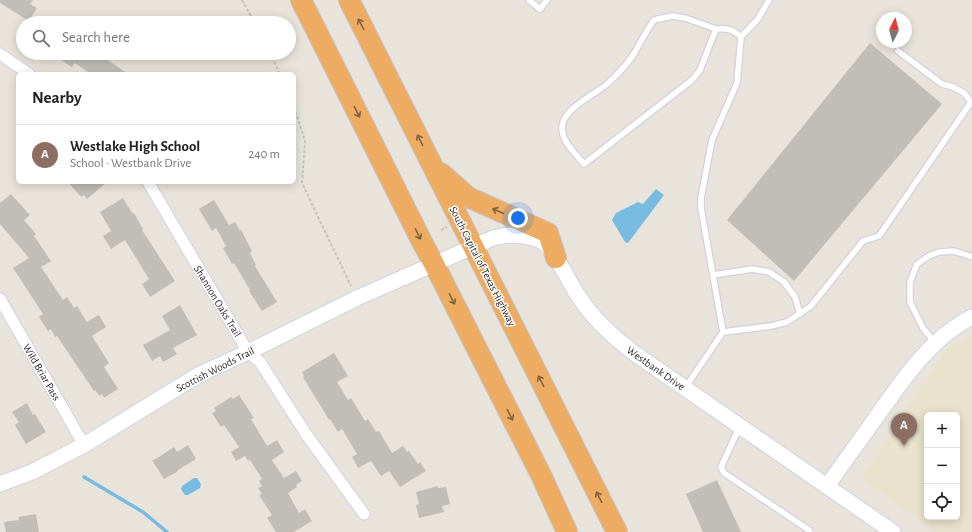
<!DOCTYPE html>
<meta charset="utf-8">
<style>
:root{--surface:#fff;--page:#f6f6f6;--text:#222;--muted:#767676;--line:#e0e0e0;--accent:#7c3aed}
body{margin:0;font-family:"Alegreya Sans",sans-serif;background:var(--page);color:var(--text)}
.controls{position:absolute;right:12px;bottom:12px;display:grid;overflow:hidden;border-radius:6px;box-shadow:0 2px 10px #0003}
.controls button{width:36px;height:36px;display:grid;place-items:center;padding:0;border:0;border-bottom:1px solid var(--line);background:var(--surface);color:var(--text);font:20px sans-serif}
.compass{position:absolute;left:876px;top:12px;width:36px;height:36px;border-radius:50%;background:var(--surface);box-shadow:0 2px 10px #0003;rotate:6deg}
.you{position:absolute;left:518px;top:218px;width:14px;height:14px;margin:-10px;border:3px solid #fff;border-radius:50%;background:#1a73e8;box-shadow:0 0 0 6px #1a73e833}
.badge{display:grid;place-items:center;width:26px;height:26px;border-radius:50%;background:var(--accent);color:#fff;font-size:13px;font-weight:700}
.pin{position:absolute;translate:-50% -33px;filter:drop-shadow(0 1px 2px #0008)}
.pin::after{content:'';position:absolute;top:21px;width:14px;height:12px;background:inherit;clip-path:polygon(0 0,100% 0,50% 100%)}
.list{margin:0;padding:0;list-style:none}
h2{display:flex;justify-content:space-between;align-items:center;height:52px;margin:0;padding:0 16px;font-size:17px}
h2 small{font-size:13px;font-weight:400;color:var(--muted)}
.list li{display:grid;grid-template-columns:26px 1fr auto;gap:12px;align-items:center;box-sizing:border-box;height:60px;padding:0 16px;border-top:1px solid var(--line)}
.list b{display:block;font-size:15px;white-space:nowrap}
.list p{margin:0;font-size:13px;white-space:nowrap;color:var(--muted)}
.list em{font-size:13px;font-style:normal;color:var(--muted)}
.icon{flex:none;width:22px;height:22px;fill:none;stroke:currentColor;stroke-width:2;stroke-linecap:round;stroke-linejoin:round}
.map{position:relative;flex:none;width:972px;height:532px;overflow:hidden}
.search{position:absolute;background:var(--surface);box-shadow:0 2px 10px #0003;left:16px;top:16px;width:280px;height:44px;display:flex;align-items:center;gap:10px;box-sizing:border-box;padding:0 14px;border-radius:22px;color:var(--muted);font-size:15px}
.panel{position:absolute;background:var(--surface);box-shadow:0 2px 10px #0003;left:16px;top:72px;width:280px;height:112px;border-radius:6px}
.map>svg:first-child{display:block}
</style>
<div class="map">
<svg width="972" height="532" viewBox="0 0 972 532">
<rect width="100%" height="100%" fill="#e9e4db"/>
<!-- education -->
<path fill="#e9e2cc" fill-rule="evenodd" d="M972 333V532H937L861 478 945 350ZM927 415H957V517H927Z"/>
<!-- water -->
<path fill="#78bbe1" d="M656 189 664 195 628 243 625 242 612 220 616 213 638 202 643 204Z
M194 478H197L201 484 200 488 188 495H185L181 489 182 486Z"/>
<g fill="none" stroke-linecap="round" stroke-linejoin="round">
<!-- stream -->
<path stroke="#78bbe1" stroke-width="3.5" d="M84 477 143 512 167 532"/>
</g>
<!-- building -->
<path fill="#c1beb8" d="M0 0H33L30 4 37 8 29 21 0 3Z
M870 43 942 104 794 281 727 220Z
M50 53H98L128 74H91L75 63 72 67Z
M68 182H107L87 199 84 195 81 197Z
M11 194 30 215 24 220 36 234 34 236 51 261 41 267 63 300 67 297 74 308 77 306 87 322 99 315 106 327 92 336 109 363 104 367 118 389 104 398 102 394 99 396 95 390 94 391 57 336 55 337 51 329 48 331 39 317 43 314 13 268 29 258 0 224V203Z
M123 198 133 214 134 213 143 229 142 230 175 281 150 297 142 284 149 279 125 240 111 249 103 236 111 231 100 212Z
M214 200 229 225 235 222 240 230H241L252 251 250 253 256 265 255 266 277 302 262 311 249 291 250 290 234 263 232 264 223 248 226 246 216 228 212 231 199 209Z
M180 305 197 335 173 348 177 354 163 362 160 356 152 361 143 345 170 330 162 316Z
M334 353 348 376 337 382 348 400 351 398 365 421 368 419 376 432 379 431 392 453 403 446 407 452 409 451 418 464 420 462 426 471 400 487 389 471 381 476 371 461 358 468 352 457 357 454 342 429 338 432 330 419 329 420 303 377 304 376 302 372Z
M239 395 254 418 251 419 267 446 277 440 284 452 272 460 284 478 296 471 302 481 296 485 297 487 288 493 299 513 305 509 312 521 294 532H276L267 518 272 515 259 495 262 494 258 488 262 486 259 481 262 479 250 460 248 461 245 456 236 461 231 452 239 447 224 425 221 427 212 413 216 411 214 408 231 397 233 399Z
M27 403 33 415 35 414 46 432 26 444 15 425 19 422 12 412Z
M188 445 196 459 178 470 177 472 164 479 152 460H154L174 447 177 452Z
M717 480 741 532H703L686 494Z
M438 486V488L446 487 450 504 442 506 444 512 419 518 416 505 419 504 416 492Z
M36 514 39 532H6L4 522 19 520 18 517Z"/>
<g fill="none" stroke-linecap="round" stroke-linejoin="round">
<defs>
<path id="lane" d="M529 0 540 9 547 0
M716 29 685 18 672 16 654 20C647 30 641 41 635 52 629 62 616 76 607 84 594 95 562 109 562 128 562 142 576 154 584 164L692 80 700 70 716 29C728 28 732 29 741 37L737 83 712 140 701 198V208L723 332
M741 37 758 19 769 0
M713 275 752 269 769 272 784 282 795 297 800 314
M935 343 923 328 910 302V282L917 264 929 256 939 252 954 251 972 257
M685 388 723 332 771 326 787 322 811 306 863 241 879 236 971 102 964 93 953 87 942 84 898 51
M740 426 721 467 724 473 809 530 810 532"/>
<path id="street" d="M0 54 29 74
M148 182 248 352 260 362 306 434 364 514
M0 299 84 445"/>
<path id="secondary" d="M0 484 32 472 84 445 200 374 248 352 357 298 493 238C499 237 505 235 511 235 520 235 536 237 544 243 556 253 568 280 577 294 593 319 611 335 634 353L893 532
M827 486C843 464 859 441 875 419 902 381 930 338 972 317"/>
<path id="highway" d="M301 0 421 240 434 264 542 477 567 532
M349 0 617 532
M441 173 468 197 548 233 556 258"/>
</defs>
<!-- lane casing -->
<use href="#lane" stroke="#d0d2df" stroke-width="8"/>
<!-- street casing -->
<use href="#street" stroke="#d0d2df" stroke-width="13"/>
<!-- secondary casing -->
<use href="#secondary" stroke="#d0d2df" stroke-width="17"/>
<!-- highway casing -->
<use href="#highway" stroke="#c3c3c3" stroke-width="22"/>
<!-- path -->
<path stroke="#c3c3c3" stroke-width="2" stroke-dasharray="3 2" stroke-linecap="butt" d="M242 0 255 23
M270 53 280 74
M294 107 305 141 302 183 351 286
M441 230 447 227"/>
<!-- lane -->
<use href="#lane" stroke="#fff" stroke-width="5.5"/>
<!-- street -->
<use href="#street" stroke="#fff" stroke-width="11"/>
<!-- secondary -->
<use href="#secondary" stroke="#fff" stroke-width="15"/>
<!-- highway -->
<use href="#highway" stroke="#edac62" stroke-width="20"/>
</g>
<!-- one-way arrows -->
<defs><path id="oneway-shaft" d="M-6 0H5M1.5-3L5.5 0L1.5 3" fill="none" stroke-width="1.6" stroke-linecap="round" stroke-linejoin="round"/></defs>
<g stroke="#816342">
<use href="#oneway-shaft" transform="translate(361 24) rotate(-117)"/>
<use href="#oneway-shaft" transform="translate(357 112) rotate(63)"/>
<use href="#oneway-shaft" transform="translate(420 140) rotate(-117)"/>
<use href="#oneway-shaft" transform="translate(498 211) rotate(-156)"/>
<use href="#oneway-shaft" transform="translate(418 234) rotate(64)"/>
<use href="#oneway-shaft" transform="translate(452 299) rotate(63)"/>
<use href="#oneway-shaft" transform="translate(541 381) rotate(-117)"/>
<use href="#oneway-shaft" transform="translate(510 415) rotate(63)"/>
<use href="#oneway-shaft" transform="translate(599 497) rotate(-117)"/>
</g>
<g text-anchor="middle" stroke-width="3" stroke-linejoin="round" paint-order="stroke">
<!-- street labels -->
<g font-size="11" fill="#282828" stroke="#fff">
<text transform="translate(483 266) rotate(63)" y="4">South Capital of Texas Highway</text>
<text transform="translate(218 301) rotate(59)" y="4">Shannon Oaks Trail</text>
<text transform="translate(656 368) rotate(35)" y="4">Westbank Drive</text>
<text transform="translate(215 369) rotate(-27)" y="4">Scottish Woods Trail</text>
<text transform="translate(42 372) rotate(60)" y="4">Wild Briar Pass</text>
</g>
</g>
</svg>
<div class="controls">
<button>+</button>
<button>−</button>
<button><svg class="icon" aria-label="locate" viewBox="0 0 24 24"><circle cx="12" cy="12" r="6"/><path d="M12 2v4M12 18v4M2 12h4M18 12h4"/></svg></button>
</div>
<svg class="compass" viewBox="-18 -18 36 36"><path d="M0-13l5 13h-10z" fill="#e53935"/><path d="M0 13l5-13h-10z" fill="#767676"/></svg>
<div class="you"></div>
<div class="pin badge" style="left:904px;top:446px;background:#8d6e63">A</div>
<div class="search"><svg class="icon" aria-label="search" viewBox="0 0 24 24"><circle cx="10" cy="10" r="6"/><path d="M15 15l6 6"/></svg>Search here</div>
<section class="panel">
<h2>Nearby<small></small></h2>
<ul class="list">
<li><span class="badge" style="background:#8d6e63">A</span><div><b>Westlake High School</b><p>School · Westbank Drive</p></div><em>240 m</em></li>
</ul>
</section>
</div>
